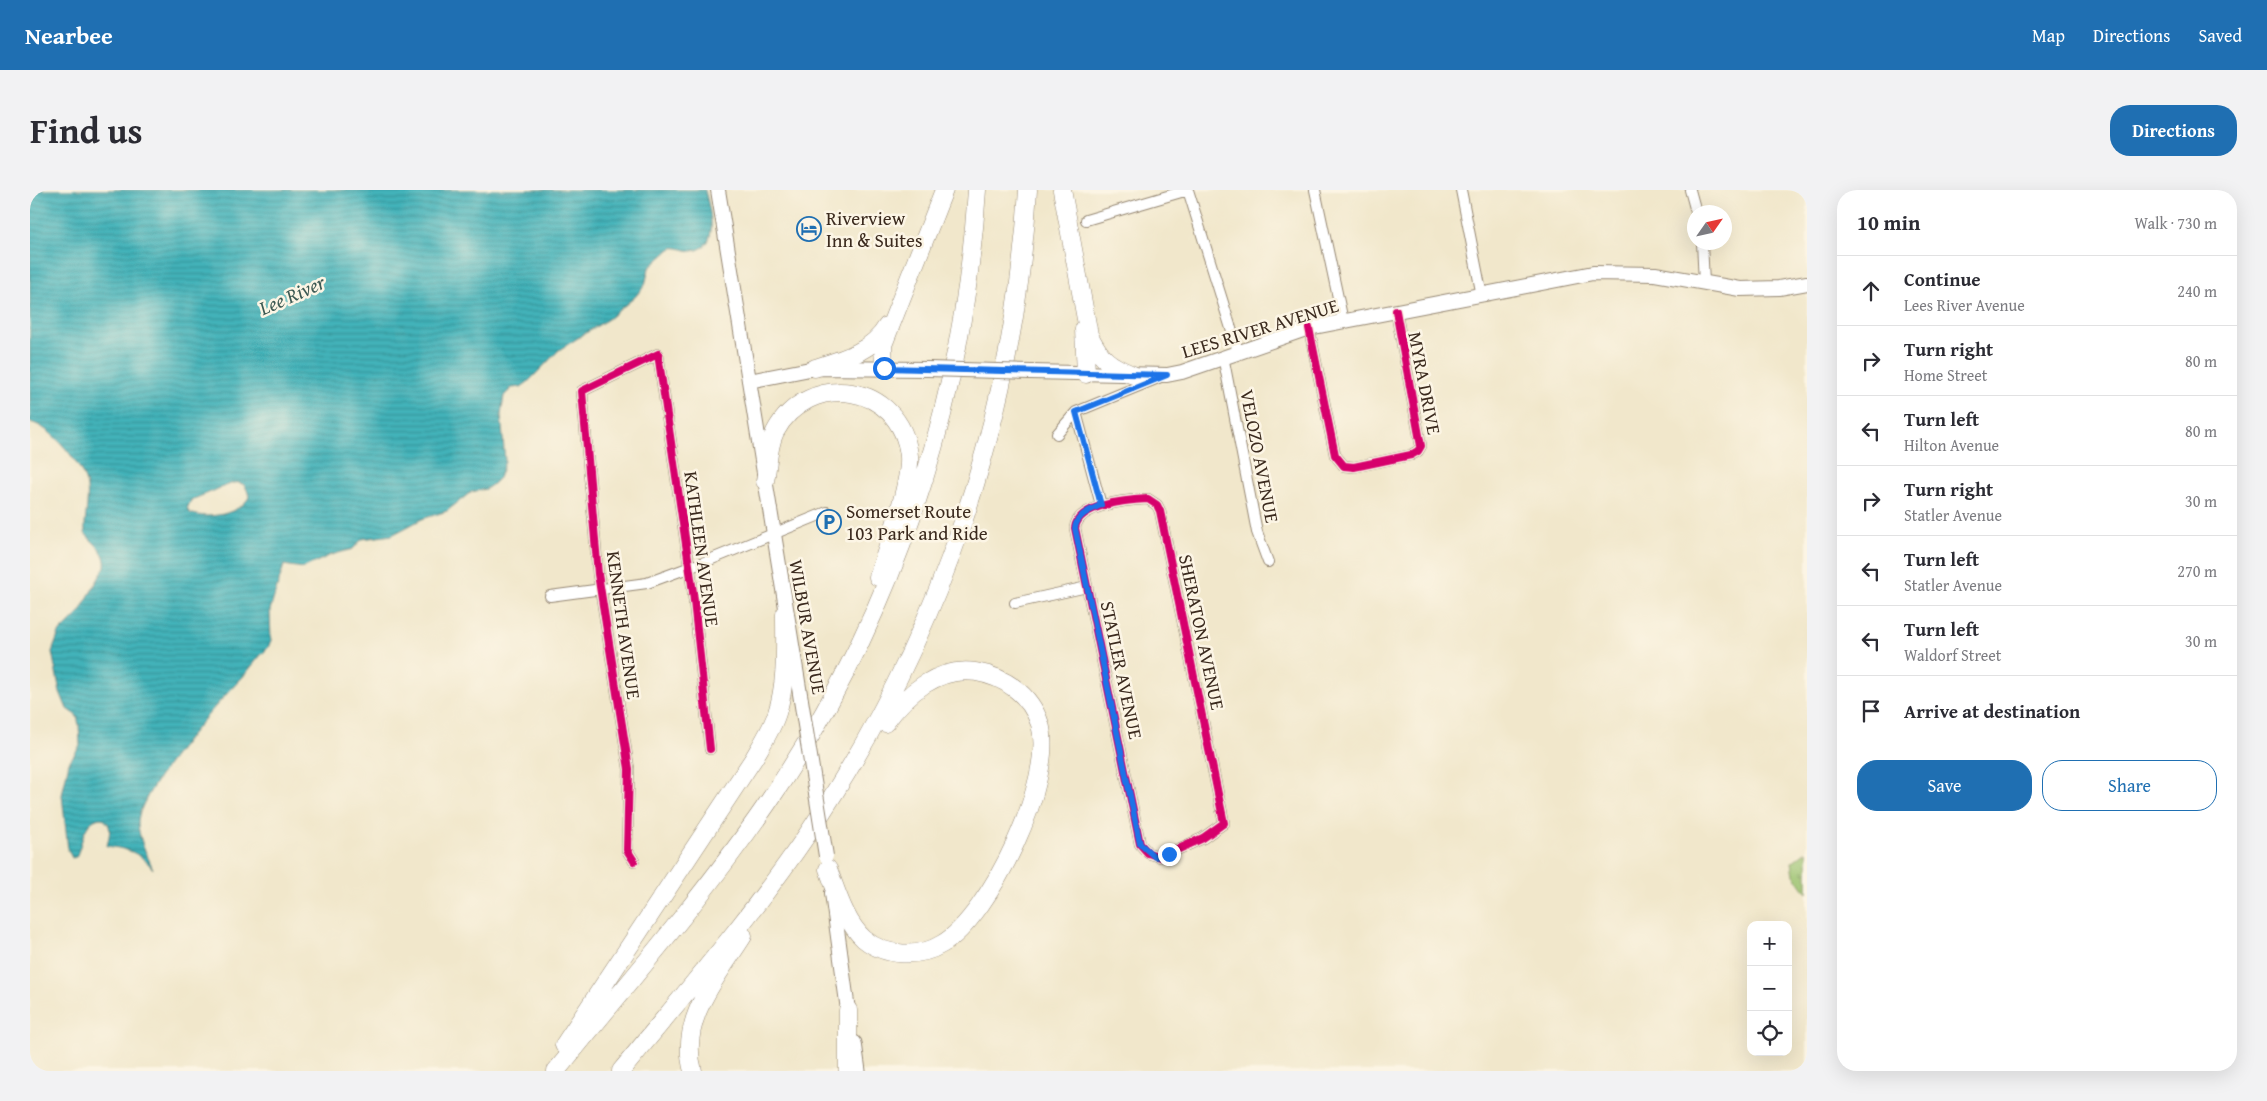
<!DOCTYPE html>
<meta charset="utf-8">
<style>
:root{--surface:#fff;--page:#f2f2f3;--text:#2b2b33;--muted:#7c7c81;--line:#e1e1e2;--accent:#1f6fb2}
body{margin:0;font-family:"Gentium Book Plus",serif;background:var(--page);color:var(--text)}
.controls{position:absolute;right:15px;bottom:15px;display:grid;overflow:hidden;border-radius:10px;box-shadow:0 5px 20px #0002}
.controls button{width:45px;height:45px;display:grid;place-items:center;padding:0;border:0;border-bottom:1px solid var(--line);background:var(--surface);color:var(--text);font:25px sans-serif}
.compass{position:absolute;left:1657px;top:15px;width:45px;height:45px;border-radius:50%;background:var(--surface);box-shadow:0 5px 20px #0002;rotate:56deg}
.stop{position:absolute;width:15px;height:15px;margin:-11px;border:4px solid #1a73e8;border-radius:50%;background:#fff}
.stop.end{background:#1a73e8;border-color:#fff;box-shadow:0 1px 5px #0008}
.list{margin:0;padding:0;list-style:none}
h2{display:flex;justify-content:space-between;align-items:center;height:65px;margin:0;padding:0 20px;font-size:21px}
h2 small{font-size:16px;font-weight:400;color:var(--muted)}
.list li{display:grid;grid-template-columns:32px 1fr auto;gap:15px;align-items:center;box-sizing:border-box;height:70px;padding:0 20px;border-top:1px solid var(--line)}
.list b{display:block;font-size:19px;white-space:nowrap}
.list p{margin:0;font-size:16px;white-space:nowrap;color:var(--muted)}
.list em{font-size:16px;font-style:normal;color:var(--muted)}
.actions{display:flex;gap:10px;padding:15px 20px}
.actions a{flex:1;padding:11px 0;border:1px solid var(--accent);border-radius:20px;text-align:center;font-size:18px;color:var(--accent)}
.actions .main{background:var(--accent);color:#fff}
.icon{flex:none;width:28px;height:28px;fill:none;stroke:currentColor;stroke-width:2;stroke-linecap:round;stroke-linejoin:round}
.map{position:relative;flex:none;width:1777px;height:881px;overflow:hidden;border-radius:20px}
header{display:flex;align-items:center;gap:30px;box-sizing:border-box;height:70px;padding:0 25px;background:var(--accent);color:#fff}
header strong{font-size:24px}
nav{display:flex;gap:28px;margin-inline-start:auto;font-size:18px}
.intro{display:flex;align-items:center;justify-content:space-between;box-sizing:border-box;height:120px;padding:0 30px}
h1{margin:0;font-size:35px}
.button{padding:12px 22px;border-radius:20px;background:var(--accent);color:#fff;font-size:18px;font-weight:700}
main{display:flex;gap:30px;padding:0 30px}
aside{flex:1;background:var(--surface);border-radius:20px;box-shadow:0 5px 20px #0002}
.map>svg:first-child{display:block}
</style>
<header>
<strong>Nearbee</strong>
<nav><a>Map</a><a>Directions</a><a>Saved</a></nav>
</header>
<div class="intro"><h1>Find us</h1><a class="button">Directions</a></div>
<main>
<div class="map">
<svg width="1777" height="881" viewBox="0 0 1777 881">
<defs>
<pattern id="grass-tufts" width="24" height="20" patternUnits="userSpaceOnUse" patternTransform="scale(1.25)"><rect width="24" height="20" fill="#99c16d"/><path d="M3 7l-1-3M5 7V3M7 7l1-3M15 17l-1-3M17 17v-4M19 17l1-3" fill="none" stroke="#7e9d59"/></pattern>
<pattern id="water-rules" width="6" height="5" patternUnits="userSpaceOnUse" patternTransform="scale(1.25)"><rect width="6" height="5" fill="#42b2b9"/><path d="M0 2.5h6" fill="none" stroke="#389196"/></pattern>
</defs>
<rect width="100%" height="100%" fill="#fcf5e5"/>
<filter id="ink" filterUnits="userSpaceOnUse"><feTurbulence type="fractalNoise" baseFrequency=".02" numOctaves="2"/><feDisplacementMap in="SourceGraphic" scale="10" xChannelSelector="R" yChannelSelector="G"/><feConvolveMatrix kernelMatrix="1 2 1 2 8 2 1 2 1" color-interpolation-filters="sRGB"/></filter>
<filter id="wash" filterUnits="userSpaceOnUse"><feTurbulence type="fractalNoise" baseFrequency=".0096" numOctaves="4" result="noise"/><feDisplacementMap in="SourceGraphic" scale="20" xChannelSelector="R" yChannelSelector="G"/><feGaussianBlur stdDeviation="1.12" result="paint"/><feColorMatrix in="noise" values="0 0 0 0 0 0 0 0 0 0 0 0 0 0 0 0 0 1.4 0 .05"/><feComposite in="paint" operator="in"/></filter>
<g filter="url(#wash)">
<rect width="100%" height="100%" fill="#f1e7cb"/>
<!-- grass -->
<path fill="url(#grass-tufts)" stroke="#6a7646" d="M1776 661 1777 662V703L1764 685 1762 672Z"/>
<!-- water -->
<path fill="url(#water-rules)" stroke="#3e6e6c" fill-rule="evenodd" d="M0 0H675C679 17 692 58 662 61 654 61 647 55 640 59L619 78 615 95 605 107 578 129 529 160 498 192 491 197 482 198 474 206 471 225 475 271 469 288 463 294 456 299 441 302 417 321 392 329 362 345 332 349 323 359 301 365 273 378 254 375 240 420 241 452 237 459C226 469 219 481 209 491 186 514 109 601 108 632 108 647 117 665 123 679 110 662 97 659 77 656 79 645 84 634 71 628 53 630 53 653 46 667L42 668 38 660 32 605 39 572 50 556 49 535 47 526 37 519 30 502 22 462 29 443 49 423 75 377C77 361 64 355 55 343 54 328 59 312 57 297 54 276 21 236 0 232ZM203 293C214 291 217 297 219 307 210 324 178 330 160 323L157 319 161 310Z"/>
</g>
<g filter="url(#ink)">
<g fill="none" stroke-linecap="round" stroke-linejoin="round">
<defs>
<path id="minor" d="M1158 0 1208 161
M1285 0 1313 131
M1431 0 1452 106
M1660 0 1666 22
M1056 30 1158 0
M1672 52 1674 93
M1279 138 1305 265 1314 276 1324 277 1381 265 1388 261 1391 256 1366 121
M1193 166 1227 342 1238 372
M1046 222 1071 315
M1027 244 1046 222 1131 187
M1118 309 1127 315 1130 321 1194 633 1173 648 1131 667 1118 663 1110 654 1045 338C1048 314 1098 310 1118 309Z
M520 406 617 393 677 371 797 322
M985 413 1057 397
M604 671 597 660 599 579 568 384 552 201 628 164 663 402 680 559"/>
<path id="secondary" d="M688 0 771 510
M1001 182 1137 185 1152 182 1279 138 1563 83 1625 84 1710 99 1749 98 1777 93
M719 191 785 178 898 179
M802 703 818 820"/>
<path id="primary" d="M824 853 828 881"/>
<path id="motorway" d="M1032 0 1059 145C1071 169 1078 175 1103 185
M1054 139 1056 184
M785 178C811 170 842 162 857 136
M854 178 853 155 914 0
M735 291C738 276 738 256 745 242 778 180 871 192 879 266 881 294 857 358 848 387
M798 679C807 702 815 732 834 749 856 767 889 768 912 754 960 726 1026 588 1010 534 1000 504 975 487 946 482 908 476 876 504 855 533
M534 855 724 568C732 554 742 539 747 523 757 492 755 456 755 424
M526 881C598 793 673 707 737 614 862 432 933 219 947 0
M591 881C655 803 722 726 779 642 908 451 984 231 998 0
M663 881C648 830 688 786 713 746
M818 881V820"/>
</defs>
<!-- minor casing -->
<use href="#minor" stroke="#968874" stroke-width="12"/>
<!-- secondary casing -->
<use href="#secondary" stroke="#968874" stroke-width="16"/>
<!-- primary casing -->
<use href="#primary" stroke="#968874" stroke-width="17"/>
<!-- motorway casing -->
<use href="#motorway" stroke="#968874" stroke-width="19"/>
<!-- minor -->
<use href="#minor" stroke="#fff" stroke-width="10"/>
<!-- secondary -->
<use href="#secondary" stroke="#fff" stroke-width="14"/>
<!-- primary -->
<use href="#primary" stroke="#fff" stroke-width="15"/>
<!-- motorway -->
<use href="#motorway" stroke="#fff" stroke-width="18"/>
<defs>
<path id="secondary-bridge" d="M898 179 1001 182
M771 510 796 666"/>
</defs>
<!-- secondary-bridge casing -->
<use href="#secondary-bridge" stroke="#968874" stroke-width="16" stroke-linecap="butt"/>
<!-- secondary-bridge -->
<use href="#secondary-bridge" stroke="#fff" stroke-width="14"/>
<defs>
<path id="cycleway" d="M1279 138 1305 265 1314 276 1324 277 1381 265 1388 261 1391 256 1366 121
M1118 309 1127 315 1130 321 1194 633 1173 648 1131 667 1118 663 1110 654 1045 338C1048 314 1098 310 1118 309Z
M604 671 597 660 599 579 568 384 552 201 628 164 663 402 680 559"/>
</defs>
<!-- cycleway casing -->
<use href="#cycleway" stroke="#fcf5e5" stroke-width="11"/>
<!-- cycleway -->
<use href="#cycleway" stroke="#d6006c" stroke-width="8"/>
</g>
</g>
<g fill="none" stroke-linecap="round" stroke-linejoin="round" filter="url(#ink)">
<!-- route -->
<path stroke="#1a73e8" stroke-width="6" d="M854 178 1137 185 1046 222 1071 315C1060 320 1047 325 1045 338L1110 654 1125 667 1139 664"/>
</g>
<!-- icons -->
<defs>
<symbol id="hotel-ring" viewBox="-11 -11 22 22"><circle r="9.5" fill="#fcf5e5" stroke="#1f6fb2" stroke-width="1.5"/><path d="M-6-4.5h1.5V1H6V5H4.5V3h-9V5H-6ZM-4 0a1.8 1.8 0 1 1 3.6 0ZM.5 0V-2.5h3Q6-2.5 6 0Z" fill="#1f6fb2"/></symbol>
<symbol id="parking-ring" viewBox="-11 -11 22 22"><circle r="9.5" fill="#fcf5e5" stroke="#1f6fb2" stroke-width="1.5"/><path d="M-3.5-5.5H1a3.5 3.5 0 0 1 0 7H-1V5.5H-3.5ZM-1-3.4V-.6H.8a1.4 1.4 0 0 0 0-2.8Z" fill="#1f6fb2"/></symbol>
</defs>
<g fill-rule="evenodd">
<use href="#hotel-ring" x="765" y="25" width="28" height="28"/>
<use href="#parking-ring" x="785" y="318" width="28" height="28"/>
</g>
<g text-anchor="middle" stroke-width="5" stroke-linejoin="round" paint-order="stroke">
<!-- poi labels -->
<g font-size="19" fill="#3b2a1e" stroke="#fcf5e5" text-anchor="start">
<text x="796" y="35">Riverview<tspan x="796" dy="22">Inn &amp; Suites</tspan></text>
<text x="816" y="328">Somerset Route<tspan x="816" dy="22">103 Park and Ride</tspan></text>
</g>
<!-- street labels -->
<g font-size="19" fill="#3b2a1e" stroke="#fcf5e5">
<text transform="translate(1230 138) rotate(-17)" y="7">LEES RIVER AVENUE</text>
<text transform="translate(1395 193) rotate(79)" y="7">MYRA DRIVE</text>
<text transform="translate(1230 266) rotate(79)" y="7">VELOZO AVENUE</text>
<text transform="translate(672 359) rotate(82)" y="7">KATHLEEN AVENUE</text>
<text transform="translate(594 435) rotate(82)" y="7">KENNETH AVENUE</text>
<text transform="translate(778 437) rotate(80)" y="7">WILBUR AVENUE</text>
<text transform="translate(1172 442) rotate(78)" y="7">SHERATON AVENUE</text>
<text transform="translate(1092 480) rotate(78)" y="7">STATLER AVENUE</text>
</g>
<!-- water labels -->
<g font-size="20" font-style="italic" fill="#3d5a54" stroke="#fcf5e5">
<text transform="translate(262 105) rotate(-24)" y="7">Lee River</text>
</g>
</g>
</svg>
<div class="controls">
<button>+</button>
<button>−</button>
<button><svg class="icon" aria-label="locate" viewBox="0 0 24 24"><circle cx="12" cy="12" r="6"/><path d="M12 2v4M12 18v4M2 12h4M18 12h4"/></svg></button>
</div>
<svg class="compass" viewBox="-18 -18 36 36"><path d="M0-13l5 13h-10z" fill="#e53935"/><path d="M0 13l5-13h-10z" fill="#7c7c81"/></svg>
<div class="stop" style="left:854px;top:178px"></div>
<div class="stop end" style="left:1139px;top:664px"></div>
</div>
<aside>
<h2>10 min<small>Walk · 730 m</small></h2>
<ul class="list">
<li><svg class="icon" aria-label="ahead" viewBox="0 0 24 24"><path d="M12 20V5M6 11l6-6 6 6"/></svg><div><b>Continue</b><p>Lees River Avenue</p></div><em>240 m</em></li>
<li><svg class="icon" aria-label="right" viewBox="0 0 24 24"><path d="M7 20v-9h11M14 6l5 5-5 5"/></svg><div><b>Turn right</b><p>Home Street</p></div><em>80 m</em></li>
<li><svg class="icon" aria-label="left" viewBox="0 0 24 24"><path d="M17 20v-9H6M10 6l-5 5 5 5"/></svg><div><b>Turn left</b><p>Hilton Avenue</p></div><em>80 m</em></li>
<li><svg class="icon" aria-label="right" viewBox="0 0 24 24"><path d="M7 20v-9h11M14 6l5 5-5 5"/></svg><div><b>Turn right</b><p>Statler Avenue</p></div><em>30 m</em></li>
<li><svg class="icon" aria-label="left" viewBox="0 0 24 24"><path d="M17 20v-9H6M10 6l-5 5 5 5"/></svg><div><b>Turn left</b><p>Statler Avenue</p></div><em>270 m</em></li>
<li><svg class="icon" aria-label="left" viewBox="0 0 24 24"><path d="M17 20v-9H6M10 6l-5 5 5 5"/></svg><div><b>Turn left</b><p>Waldorf Street</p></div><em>30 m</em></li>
<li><svg class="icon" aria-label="arrive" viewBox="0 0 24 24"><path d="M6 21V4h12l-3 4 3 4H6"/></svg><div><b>Arrive at destination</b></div></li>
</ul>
<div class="actions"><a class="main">Save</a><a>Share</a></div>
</aside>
</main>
